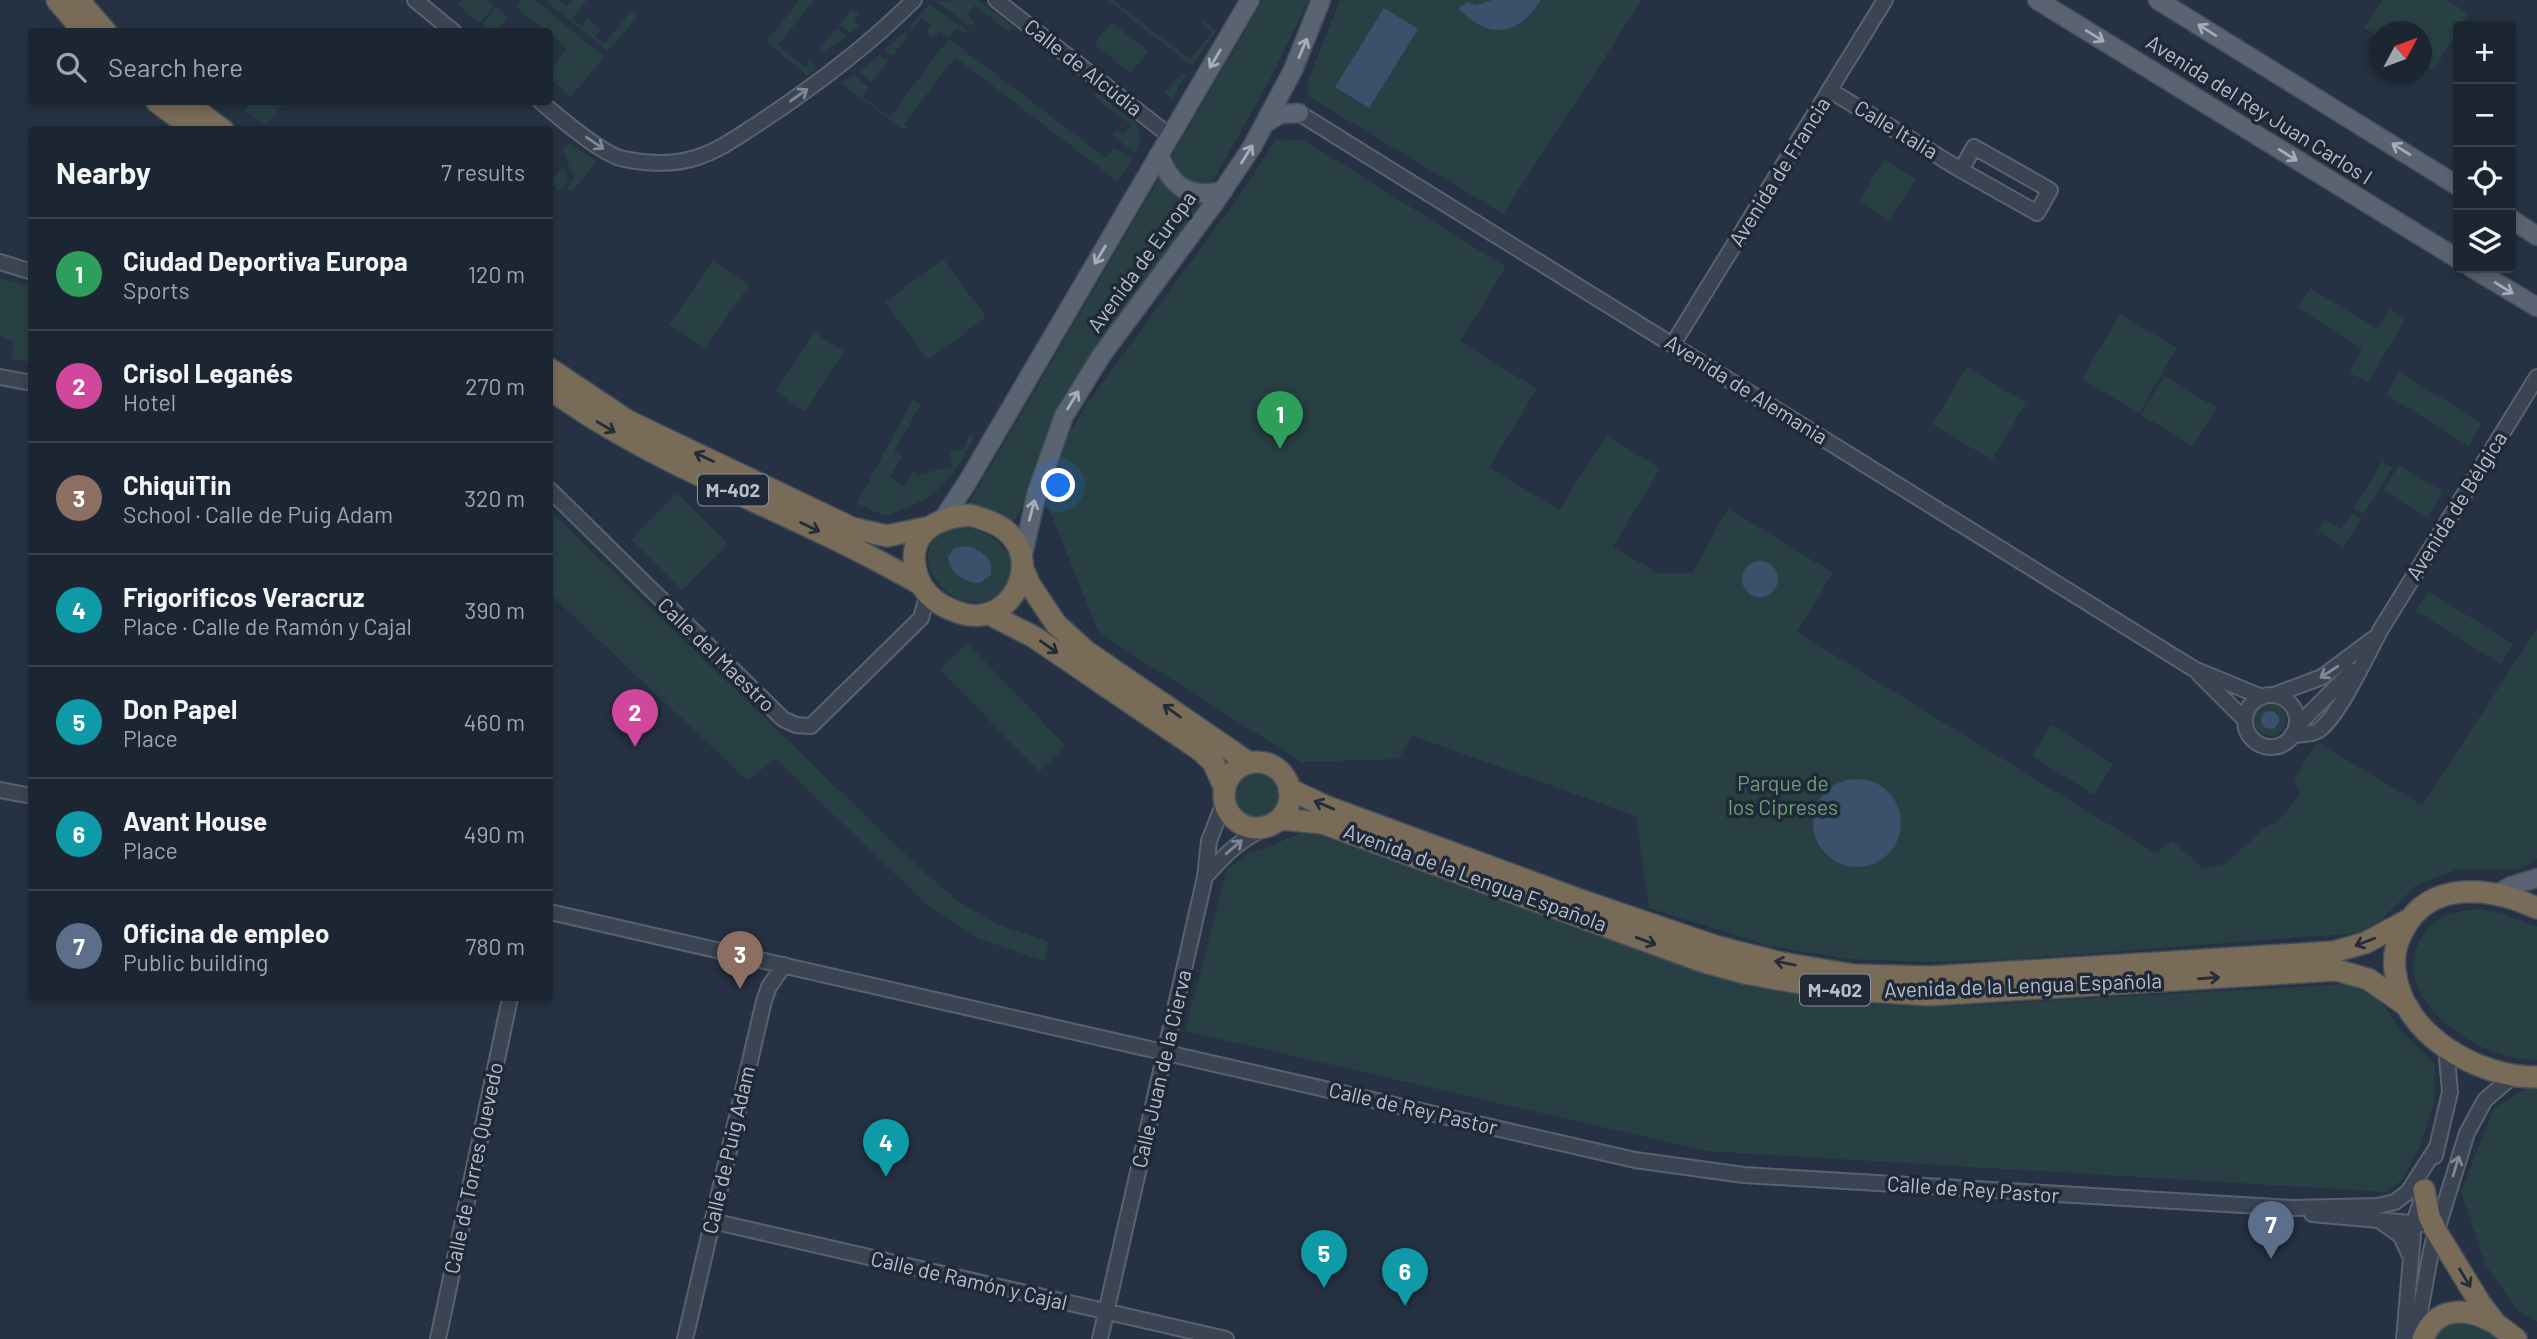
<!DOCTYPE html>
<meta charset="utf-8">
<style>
:root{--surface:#1c2632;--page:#29323e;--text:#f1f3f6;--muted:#a0a5ac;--line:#3a434d;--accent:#8fb8fa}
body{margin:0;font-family:Barlow,sans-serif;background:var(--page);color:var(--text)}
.controls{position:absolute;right:21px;top:21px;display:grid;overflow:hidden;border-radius:7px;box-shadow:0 4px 10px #0003}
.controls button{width:63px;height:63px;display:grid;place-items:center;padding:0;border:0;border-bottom:2px solid var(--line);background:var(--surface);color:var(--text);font:35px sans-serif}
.compass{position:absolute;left:2369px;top:21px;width:63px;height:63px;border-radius:50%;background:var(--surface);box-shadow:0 4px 10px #0003;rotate:49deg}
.you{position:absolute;left:1059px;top:486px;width:24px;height:24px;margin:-18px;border:5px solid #fff;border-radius:50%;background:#1a73e8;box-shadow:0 0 0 10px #1a73e833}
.badge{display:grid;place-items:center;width:46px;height:46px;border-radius:50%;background:var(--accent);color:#fff;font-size:23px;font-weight:700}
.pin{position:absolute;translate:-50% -58px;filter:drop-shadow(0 2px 4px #0008)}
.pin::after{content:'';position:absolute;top:37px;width:24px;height:21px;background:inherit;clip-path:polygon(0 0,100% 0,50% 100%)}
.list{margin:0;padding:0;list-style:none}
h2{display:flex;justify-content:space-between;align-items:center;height:91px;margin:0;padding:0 28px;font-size:30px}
h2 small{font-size:23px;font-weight:400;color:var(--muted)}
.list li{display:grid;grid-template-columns:46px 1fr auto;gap:21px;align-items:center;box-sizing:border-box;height:112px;padding:0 28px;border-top:2px solid var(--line)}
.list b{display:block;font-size:26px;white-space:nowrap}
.list p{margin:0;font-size:23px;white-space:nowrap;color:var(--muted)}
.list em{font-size:23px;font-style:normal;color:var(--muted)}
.icon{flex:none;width:38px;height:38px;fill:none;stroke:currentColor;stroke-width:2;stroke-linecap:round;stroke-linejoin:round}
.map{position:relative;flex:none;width:2537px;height:1339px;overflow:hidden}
.search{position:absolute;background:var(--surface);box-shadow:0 4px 10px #0003;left:28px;top:28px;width:525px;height:77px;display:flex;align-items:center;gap:18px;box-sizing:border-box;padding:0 24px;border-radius:7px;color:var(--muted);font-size:26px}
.panel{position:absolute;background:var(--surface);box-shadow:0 4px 10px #0003;left:28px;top:126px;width:525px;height:875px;border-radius:7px}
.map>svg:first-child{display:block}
</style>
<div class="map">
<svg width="2537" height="1339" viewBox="0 0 2537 1339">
<rect width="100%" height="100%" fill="#263243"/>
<!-- green -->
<path fill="#284043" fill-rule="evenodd" d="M462 0H487L494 6 480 23 458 5Z
M521 0H535L604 57 571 97 550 79V70L567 48 550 34V32L546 31 516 7Z
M545 0H559L566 6 572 0H587L572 19 582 26 588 18 601 29 595 36 604 44 631 11 638 16 608 51Z
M800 0H814L778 45 805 67 811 60 816 69 807 76 766 41Z
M978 0 1013 27 1009 32 975 5 967 15 974 22 970 26 936 1Z
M1107 0H1113L1190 59 1212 32 1202 24 1204 21 1216 31 1192 66Z
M1263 0H1309L1269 81 1221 167 1009 529 968 505Z
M1340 0H1642L1503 214 1308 96 1307 84Z
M2382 0H2447L2468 13 2461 26H2458V30L2433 71 2422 63V32H2380L2379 37 2364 28Z
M930 4 967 31 965 34 957 28 949 39 1106 158 1114 148 1132 159 1117 181 955 57 904 124 909 128 902 129 841 83 854 75 869 87 862 97 890 117 949 38 939 31 933 38 926 32 931 25 921 17 912 30 909 27Z
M496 7 507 17 496 31H491L483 24Z
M852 9 859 14 854 21 859 26 850 33 839 25Z
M1112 22 1148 51 1131 73 1094 44Z
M837 28 846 36 824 52 819 49Z
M905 32 908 35 892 56 884 50Z
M879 55 888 61 872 83 858 72Z
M1183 74 1186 75 1172 99 1164 93Z
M1096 92 1136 123 1141 138 1135 153 1112 135 1116 130 1124 135 1131 125 1093 96Z
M251 102H285L266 126 245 110Z
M1276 139 1304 140 1506 267 1460 341 1537 389 1489 467 1559 510 1607 435 1660 469 1613 547 1658 573H1692L1728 508 1833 573 1797 632 2155 853 2172 841 2203 868 2225 864 2267 826 2276 823 2283 816 2300 795 2294 780 2317 742 2422 805 2537 629V859L2518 870 2458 869 2415 886 2380 921 2357 933 2017 959 1926 962 1849 959 1769 946 1649 908 1636 816 1413 736 1398 759 1301 762 1099 633 1044 497 1065 441 1084 408 1244 189Z
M569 143 597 162 571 192 567 188 574 179 563 150Z
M1884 160 1916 179 1890 220 1859 201Z
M563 168 568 180 558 191 550 182Z
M943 259 986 317 928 360 885 302Z
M713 260 749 285 705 349 669 325Z
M0 278 31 287V363L12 358 14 341 0 336Z
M2310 288 2378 329 2390 309 2405 319 2368 383 2349 372 2362 349 2298 308Z
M2120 314 2177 348 2139 413 2082 379Z
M814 332 844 352 805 412 775 391Z
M1967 367 2026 403 1992 460 1932 424Z
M2399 372 2482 423 2469 446 2386 394Z
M2164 376 2217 408 2193 446 2141 415Z
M913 399 921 404 894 452 902 457 890 477 904 486 915 469 917 475 953 466 949 451 963 449 970 434 975 436C948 485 939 498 884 516L857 503Z
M2383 461 2393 468 2364 514 2353 508Z
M2399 465 2443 492 2427 518 2383 490Z
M677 493 728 543 682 590 631 540Z
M550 511 927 875 959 902 1001 926 1049 942 1044 961 977 938 927 905 776 759 747 780 550 594Z
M2352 513 2361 519 2343 547 2318 531 2325 520 2341 529Z
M963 526C998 533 1032 563 999 596 994 601 987 602 980 602 930 604 902 534 963 526ZM992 568C989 588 967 583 954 573Z
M2428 591 2513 644 2501 664 2416 611Z
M967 643 1066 746 1039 772 940 669Z
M2254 720a16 16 0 1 1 32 0a16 16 0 1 1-32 0Z
M2052 725 2113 764 2094 795 2032 756Z
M1235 796a24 24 0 1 1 48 0a24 24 0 1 1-48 0Z
M1312 833 1747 986 1860 1004 1939 1007 2349 984 2380 1000 2402 1032 2435 1064 2434 1102 2421 1144 2403 1179 2387 1192 1707 1151 1185 1031 1227 870 1250 852 1265 849 1297 834Z
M2476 909 2502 913 2537 927V1060C2524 1059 2512 1058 2500 1054 2457 1041 2394 992 2419 942 2432 917 2450 913 2476 909Z
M2537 1088V1322L2518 1311 2485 1264 2461 1192 2494 1108 2526 1089Z
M2472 1322 2496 1339H2434C2443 1323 2455 1323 2472 1322Z"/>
<!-- water -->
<path fill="#3b506b" d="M1492 0H1541C1517 37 1489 40 1458 8L1468 2 1477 5Z
M1384 8 1418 29 1369 108 1335 87Z
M968 546C982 551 994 558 991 575L980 583C963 582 950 574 948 556L954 548Z
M1742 579a18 18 0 1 1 36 0a18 18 0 1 1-36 0Z
M2261 720a9 9 0 1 1 18 0a9 9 0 1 1-18 0Z
M1813 823a44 44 0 1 1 88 0a44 44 0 1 1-88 0Z"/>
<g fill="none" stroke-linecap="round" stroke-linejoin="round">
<defs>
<path id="minor" d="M415 0 454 32
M996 0 1170 136
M1831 91 1961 170
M541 102C559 117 602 155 624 159 647 164 676 165 698 157 720 150 740 135 759 123 815 86 867 47 914 0
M1299 113 2194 669 2262 697
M1974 147 2050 190 2037 213 1961 170Z
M0 262 32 272
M1673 344 1885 0
M0 377 32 383
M550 490 783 719 796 725 811 726 921 618 928 593
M2199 674 2245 720
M2274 695 2322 677 2373 639
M2245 721a26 26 0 1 1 52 0a26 26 0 1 1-52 0Z
M2296 727 2352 671
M2292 735C2300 734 2312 735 2319 730 2339 716 2368 653 2381 629L2537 377
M0 790 32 796
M1205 877C1226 854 1240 839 1269 826
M550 912 1635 1160 1744 1175 2291 1208 2378 1206 2395 1202 2408 1192 2437 1147
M2435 1156 2450 1092 2446 1047
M2312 1214 2421 1224
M712 1221 1226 1339
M2380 1221 2401 1236 2409 1254
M438 1339 510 998
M685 1339 764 1001 769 987 784 965
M1100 1339 1205 877 1209 841 1225 800
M2404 1339 2414 1223 2424 1192
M2415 1339 2432 1246 2467 1133 2485 1100 2514 1075"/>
<path id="major" d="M2037 0 2458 259
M2158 0 2458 186
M1267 122 1281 114 1299 113
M1159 154C1171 186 1187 199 1223 191
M2511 219 2537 236
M2472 268 2537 307
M943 519 968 481 1250 0
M1022 559 1037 492 1064 416 1101 356 1213 205 1252 147 1293 70 1321 0
M2497 894 2511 886 2537 878"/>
<path id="highway" d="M57 0 84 32
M78 0 106 32
M157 102 195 130
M185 102 223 130
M550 369 628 421 852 528 887 536 925 528
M550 389C661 470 800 514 920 584
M970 515C987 520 1005 525 1015 541 1033 567 1016 607 986 614 974 618 961 614 950 609 935 603 922 591 917 575 905 534 934 518 970 515Z
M1023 569 1030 585 1056 624 1087 652 1249 763
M989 614 1034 637 1200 750 1213 762 1225 789
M1224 795a33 33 0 1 1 66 0a33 33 0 1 1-66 0Z
M1289 789 1325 806 1583 901 1718 947 1782 963 1854 975 1930 977 2333 952 2365 943 2410 919
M1280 819 1322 823 1704 962 1744 973 1833 989 1930 995 2336 970 2368 979 2407 1006
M2537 908C2494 888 2431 878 2404 929 2397 941 2393 956 2395 970 2401 1034 2478 1078 2537 1077
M2424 1190 2429 1216 2436 1231 2480 1303 2495 1323 2516 1339
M2423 1339C2435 1306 2467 1307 2493 1322"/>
</defs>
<!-- minor casing -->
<use href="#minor" stroke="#59626f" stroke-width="18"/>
<!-- major casing -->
<use href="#major" stroke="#444d5b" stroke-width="21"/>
<!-- highway casing -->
<use href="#highway" stroke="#454f5c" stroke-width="24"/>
<!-- minor -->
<use href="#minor" stroke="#3a4452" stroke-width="14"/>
<!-- major -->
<use href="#major" stroke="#596372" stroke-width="18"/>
<!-- highway -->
<use href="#highway" stroke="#786b57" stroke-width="21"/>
</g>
<!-- one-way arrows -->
<defs><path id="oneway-shaft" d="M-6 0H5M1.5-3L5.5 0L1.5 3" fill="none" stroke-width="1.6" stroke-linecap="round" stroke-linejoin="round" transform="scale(1.75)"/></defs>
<g stroke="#a5adba">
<use href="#oneway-shaft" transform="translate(2207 30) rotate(-148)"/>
<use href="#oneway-shaft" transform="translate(2095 36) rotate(32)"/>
<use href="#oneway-shaft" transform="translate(1303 48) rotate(-67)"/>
<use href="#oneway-shaft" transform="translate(1215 59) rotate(121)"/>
<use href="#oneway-shaft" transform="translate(2401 149) rotate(-148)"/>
<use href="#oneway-shaft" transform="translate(1247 154) rotate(-58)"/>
<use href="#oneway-shaft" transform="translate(2288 155) rotate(32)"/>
<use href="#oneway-shaft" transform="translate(1100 255) rotate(121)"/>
<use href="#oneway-shaft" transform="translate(2504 288) rotate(32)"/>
<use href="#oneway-shaft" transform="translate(1073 400) rotate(-59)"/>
<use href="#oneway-shaft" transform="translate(1032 510) rotate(-75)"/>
</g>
<g stroke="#7f8895">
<use href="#oneway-shaft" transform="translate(799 95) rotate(-35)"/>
<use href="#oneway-shaft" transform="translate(595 143) rotate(34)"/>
<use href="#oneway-shaft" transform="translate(2329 672) rotate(147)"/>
<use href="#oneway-shaft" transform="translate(1234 847) rotate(-41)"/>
<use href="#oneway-shaft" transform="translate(2456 1166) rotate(-73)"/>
</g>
<g stroke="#232c39">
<use href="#oneway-shaft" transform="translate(606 427) rotate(31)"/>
<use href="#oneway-shaft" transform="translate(704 457) rotate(-155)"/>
<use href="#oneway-shaft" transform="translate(810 527) rotate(26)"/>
<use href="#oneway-shaft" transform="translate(1049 647) rotate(35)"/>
<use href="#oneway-shaft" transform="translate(1172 711) rotate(-145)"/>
<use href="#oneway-shaft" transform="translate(1324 805) rotate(-157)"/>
<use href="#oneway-shaft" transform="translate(1646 941) rotate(20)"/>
<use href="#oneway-shaft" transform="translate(2365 942) rotate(159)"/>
<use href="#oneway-shaft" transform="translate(1785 963) rotate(-169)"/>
<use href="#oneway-shaft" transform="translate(2209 978) rotate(-4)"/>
<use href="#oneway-shaft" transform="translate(2465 1278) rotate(59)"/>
</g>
<g text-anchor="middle" stroke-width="7" stroke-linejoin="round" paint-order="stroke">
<!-- shield labels -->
<g fill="#1f2937" stroke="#8a929f" stroke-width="2">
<rect x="698" y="474.5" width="70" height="31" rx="5"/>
<rect x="1800" y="974.5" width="70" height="31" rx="5"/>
</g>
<g font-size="19" font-weight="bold" fill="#b8bfcc">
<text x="733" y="497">M-402</text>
<text x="1835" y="997">M-402</text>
</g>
<!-- street labels -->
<g font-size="21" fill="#b8bfcc" stroke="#1f2937">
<text transform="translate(1083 68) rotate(38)" y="7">Calle de Alcúdia</text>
<text transform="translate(2259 110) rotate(32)" y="7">Avenida del Rey Juan Carlos I</text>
<text transform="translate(1896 130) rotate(31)" y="7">Calle Italia</text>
<text transform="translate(1780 172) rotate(-58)" y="7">Avenida de Francia</text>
<text transform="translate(1142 262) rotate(-54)" y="7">Avenida de Europa</text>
<text transform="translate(1746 390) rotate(32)" y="7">Avenida de Alemania</text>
<text transform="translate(2457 506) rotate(-58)" y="7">Avenida de Bélgica</text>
<text transform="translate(716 655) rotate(44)" y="7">Calle del Maestro</text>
<text transform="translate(1475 878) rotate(20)" y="7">Avenida de la Lengua Española</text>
<text transform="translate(2023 986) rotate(-2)" y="7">Avenida de la Lengua Española</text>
<text transform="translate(1162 1069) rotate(-77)" y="7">Calle Juan de la Cierva</text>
<text transform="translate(1413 1109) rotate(13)" y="7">Calle de Rey Pastor</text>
<text transform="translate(729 1150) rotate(-77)" y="7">Calle de Puig Adam</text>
<text transform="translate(474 1168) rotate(-78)" y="7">Calle de Torres Quevedo</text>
<text transform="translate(1973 1190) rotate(4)" y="7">Calle de Rey Pastor</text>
<text transform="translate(969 1281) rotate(13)" y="7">Calle de Ramón y Cajal</text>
</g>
<!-- park labels -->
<g font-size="21" fill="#6e9d79" stroke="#1f2937">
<text x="1783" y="791">Parque de<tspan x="1783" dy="24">los Cipreses</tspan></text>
</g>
</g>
</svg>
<div class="controls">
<button>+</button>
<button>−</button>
<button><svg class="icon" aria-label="locate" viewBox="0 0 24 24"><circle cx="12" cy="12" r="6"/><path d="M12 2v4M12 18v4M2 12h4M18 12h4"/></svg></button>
<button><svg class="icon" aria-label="layers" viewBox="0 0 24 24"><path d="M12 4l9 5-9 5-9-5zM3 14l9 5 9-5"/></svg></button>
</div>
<svg class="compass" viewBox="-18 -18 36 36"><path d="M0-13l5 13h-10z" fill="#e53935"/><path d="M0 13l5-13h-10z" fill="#a0a5ac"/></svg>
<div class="you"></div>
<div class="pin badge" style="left:1280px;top:449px;background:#2e9e5b">1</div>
<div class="pin badge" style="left:635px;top:747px;background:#d1479c">2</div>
<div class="pin badge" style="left:740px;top:989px;background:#8d6e63">3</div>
<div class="pin badge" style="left:886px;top:1177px;background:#0f9aa8">4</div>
<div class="pin badge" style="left:1324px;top:1288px;background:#0f9aa8">5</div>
<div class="pin badge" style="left:1405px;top:1306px;background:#0f9aa8">6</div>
<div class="pin badge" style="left:2271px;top:1259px;background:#5c6f8a">7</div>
<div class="search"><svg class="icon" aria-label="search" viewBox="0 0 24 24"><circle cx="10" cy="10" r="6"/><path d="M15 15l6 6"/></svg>Search here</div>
<section class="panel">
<h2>Nearby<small>7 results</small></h2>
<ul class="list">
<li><span class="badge" style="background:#2e9e5b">1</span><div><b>Ciudad Deportiva Europa</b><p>Sports</p></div><em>120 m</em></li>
<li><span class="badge" style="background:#d1479c">2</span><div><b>Crisol Leganés</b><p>Hotel</p></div><em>270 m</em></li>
<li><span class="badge" style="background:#8d6e63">3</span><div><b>ChiquiTin</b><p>School · Calle de Puig Adam</p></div><em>320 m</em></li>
<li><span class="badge" style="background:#0f9aa8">4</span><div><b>Frigorificos Veracruz</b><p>Place · Calle de Ramón y Cajal</p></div><em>390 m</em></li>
<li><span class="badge" style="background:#0f9aa8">5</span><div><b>Don Papel</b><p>Place</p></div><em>460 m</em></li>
<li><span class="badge" style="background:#0f9aa8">6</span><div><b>Avant House</b><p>Place</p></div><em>490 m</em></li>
<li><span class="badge" style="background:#5c6f8a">7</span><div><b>Oficina de empleo</b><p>Public building</p></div><em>780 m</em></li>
</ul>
</section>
</div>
